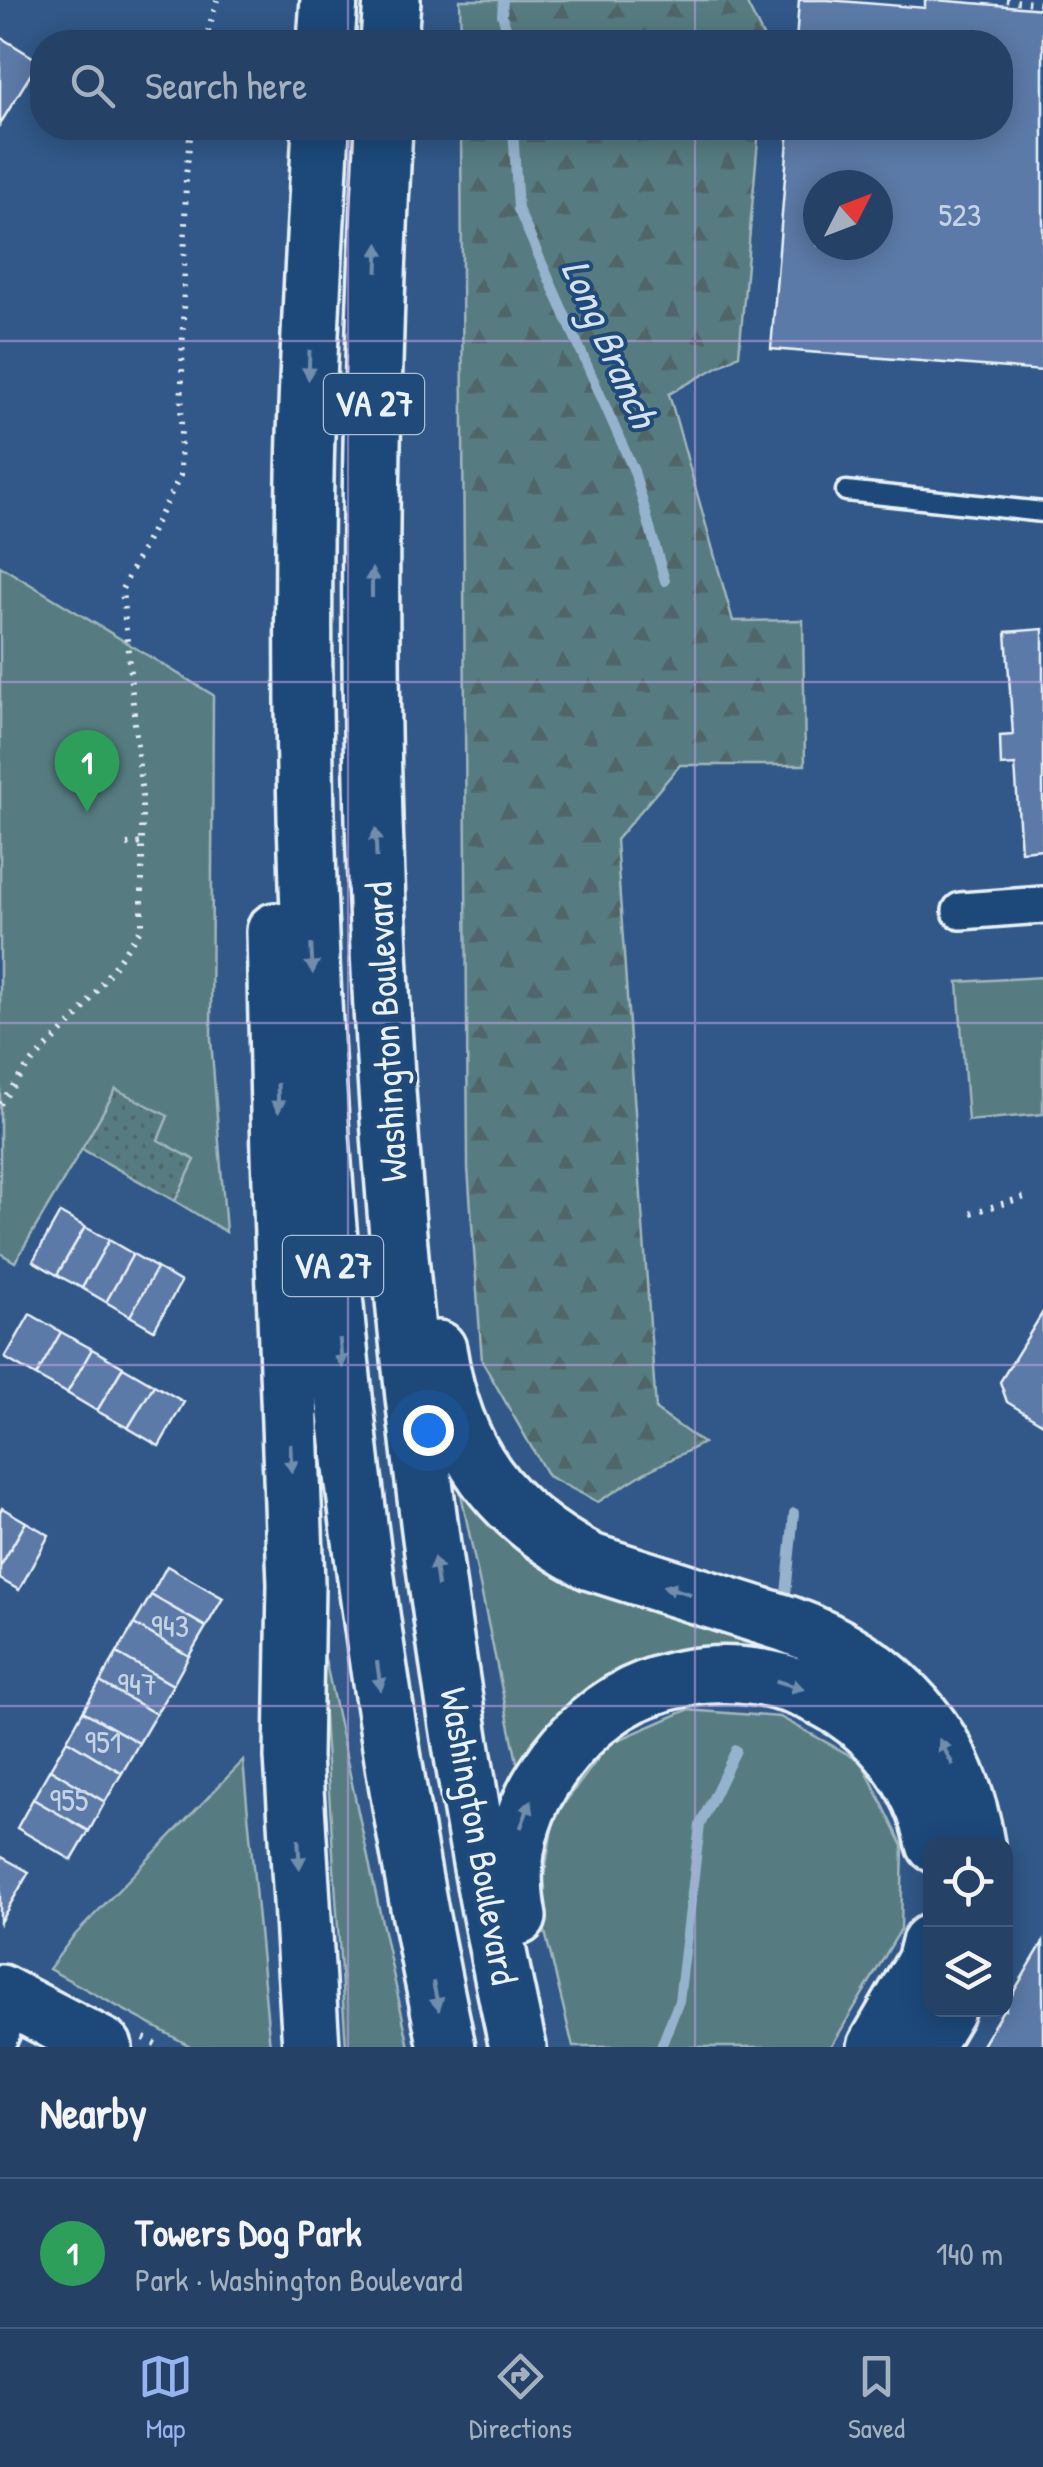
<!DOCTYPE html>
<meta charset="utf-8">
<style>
:root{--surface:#254266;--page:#2d496c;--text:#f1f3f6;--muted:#a3b0bf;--line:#425b7a;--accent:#95b2f1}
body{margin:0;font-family:"Patrick Hand",sans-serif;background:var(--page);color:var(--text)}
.controls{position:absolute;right:30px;bottom:30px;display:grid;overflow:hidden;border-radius:20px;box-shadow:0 5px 25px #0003}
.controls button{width:90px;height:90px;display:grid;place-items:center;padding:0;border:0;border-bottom:2px solid var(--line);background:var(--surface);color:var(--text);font:50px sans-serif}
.compass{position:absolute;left:803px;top:170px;width:90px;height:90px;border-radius:50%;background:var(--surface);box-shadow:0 5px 25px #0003;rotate:48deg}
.you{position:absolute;left:428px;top:1430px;width:35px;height:35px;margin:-25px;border:8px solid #fff;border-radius:50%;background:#1a73e8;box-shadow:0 0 0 15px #1a73e833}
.badge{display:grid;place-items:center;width:65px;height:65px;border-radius:50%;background:var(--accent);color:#fff;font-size:32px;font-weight:700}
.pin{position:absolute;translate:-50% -82px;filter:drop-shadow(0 2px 5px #0008)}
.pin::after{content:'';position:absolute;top:52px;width:35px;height:30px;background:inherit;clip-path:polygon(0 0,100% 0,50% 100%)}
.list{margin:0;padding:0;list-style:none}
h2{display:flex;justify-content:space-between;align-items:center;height:130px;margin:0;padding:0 40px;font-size:42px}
h2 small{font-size:32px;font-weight:400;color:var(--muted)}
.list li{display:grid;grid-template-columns:65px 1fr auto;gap:30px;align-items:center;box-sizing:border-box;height:150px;padding:0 40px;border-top:2px solid var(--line)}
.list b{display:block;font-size:38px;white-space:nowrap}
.list p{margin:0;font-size:32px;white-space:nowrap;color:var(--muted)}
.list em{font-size:32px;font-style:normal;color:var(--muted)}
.icon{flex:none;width:55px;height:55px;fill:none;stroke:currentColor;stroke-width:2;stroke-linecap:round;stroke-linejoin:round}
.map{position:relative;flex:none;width:1043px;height:2047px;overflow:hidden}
.search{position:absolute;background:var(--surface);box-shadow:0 5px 25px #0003;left:30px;right:30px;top:30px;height:110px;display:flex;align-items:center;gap:25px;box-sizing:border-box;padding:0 35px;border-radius:40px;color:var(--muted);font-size:38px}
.sheet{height:280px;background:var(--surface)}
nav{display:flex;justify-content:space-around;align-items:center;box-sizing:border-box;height:140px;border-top:2px solid var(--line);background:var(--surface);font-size:28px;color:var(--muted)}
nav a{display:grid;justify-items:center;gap:5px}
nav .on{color:var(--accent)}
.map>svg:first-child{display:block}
</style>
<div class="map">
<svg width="1043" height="2047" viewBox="0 0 1043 2047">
<defs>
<pattern id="forest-firs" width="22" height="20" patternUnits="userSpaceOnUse" patternTransform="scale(2.5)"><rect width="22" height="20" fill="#577c81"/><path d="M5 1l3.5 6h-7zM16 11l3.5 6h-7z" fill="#4f6568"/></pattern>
<pattern id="garden-dots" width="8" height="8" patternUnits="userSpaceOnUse" patternTransform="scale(2.5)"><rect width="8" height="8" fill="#577c81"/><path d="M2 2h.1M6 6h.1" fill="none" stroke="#4f6568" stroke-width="1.8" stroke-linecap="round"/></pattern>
</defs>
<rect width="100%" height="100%" fill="#315888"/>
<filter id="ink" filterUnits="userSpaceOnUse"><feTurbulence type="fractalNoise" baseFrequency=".01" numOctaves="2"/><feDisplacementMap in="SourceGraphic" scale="20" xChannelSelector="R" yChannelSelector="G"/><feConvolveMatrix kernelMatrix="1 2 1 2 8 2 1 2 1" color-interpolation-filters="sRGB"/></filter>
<g filter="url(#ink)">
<!-- green -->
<path fill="#577c81" stroke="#a0b6bc" stroke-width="2.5" d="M0 566 213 695 211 1039 226 1232 175 1201 82 1149 15 1262 0 1253Z
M1043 977V1114L968 1121 958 982Z
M475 1491 859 1673 743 1658 520 1776 461 1494Z
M322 1645 409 2047H346L322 1687Z
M687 1710 780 1717 862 1762 903 1846 901 1929 831 2047H573L539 1907 554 1817 609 1744Z
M243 1761 270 2047H192L49 1969 72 1938Z"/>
<!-- forest -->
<path fill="url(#forest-firs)" stroke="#a0b6bc" stroke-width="2.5" d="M460 0H745L766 42H461Z
M461 128H759L739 355 669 394 733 621 803 620 805 765H680L616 840 656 1410 703 1443 644 1473 598 1502 548 1476 482 1361 468 1168Z"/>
<!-- garden -->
<path fill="url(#garden-dots)" stroke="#a0b6bc" stroke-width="2.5" d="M116 1089 168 1116 158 1140 195 1160 175 1201 82 1149Z"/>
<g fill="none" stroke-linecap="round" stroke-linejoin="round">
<!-- stream -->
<path stroke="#96b3cd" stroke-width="10" d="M503 0 502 15 511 42
M513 128 518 209 634 471 665 581
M786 1594 794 1513
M661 2047 679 2001 700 1825 736 1750"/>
</g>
<!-- building -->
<path fill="#5c7aa7" stroke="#e8f1f8" stroke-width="2.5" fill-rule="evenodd" d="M799 0H828L925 8V0H936L1043 9V371L771 349 789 128H1000V42H796ZM818 185H878V245H818Z
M0 37 39 61 0 124Z
M1043 629V849L1021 851 1015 765 1001 766 1000 736 1013 735 1006 632Z
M60 1213 85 1227 57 1275 33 1261Z
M85 1227 109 1240 82 1288 57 1275Z
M109 1240 133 1254 106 1302 82 1288Z
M133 1254 157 1268 130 1316 106 1302Z
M157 1268 181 1282 154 1330 130 1316Z
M1043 1312V1424L1007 1402 1000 1382Z
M30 1314 61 1332 36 1376 5 1358Z
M61 1332 92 1349 67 1393 36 1376Z
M92 1349 123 1367 97 1411 67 1393Z
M123 1367 154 1385 128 1428 97 1411Z
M154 1385 184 1402 159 1446 128 1428Z
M2 1508 26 1522 0 1567V1512Z
M26 1522 49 1535 19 1590 0 1579V1567Z
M167 1566 223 1598 206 1627 151 1595Z
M151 1595 206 1627 189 1656 134 1624Z
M134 1624 189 1656 173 1685 117 1653Z
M117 1653 173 1685 156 1714 100 1682Z
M100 1682 156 1714 139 1743 83 1711Z
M83 1711 139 1743 122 1773 67 1740Z
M67 1740 122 1773 105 1802 50 1769Z
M50 1769 105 1802 89 1831 33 1799Z
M33 1799 89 1831 72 1860 17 1828Z
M0 1856 29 1872 0 1922Z
M1043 1942V2047H981L1003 2010H1006V2005Z"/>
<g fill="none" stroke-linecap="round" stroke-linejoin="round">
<defs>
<path id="service" d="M846 491 1043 512"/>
<path id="minor" d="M961 911 1043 905
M0 2036 2 2032"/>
<path id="primary" d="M0 1993 104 2047"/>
<path id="motorway" d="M326 42 329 0
M389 42 392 0
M321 128C315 244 307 360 305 476 295 1002 338 1532 447 2047
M384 128C357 604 370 1086 434 1560 456 1723 482 1886 518 2047
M275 931 280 1155 296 1584 293 1757 311 2047
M438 1349C454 1452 499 1514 591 1562L787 1624C890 1661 959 1734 976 1844
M518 1917C508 1865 518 1815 548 1772 571 1737 606 1704 646 1689 770 1642 908 1714 935 1844
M876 2047 925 1962 930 1943
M924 2047 946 2010"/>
</defs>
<!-- service casing -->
<use href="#service" stroke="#e8f1f8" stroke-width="25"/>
<!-- minor casing -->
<use href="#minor" stroke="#e8f1f8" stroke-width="42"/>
<!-- primary casing -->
<use href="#primary" stroke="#e8f1f8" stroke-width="62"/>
<!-- motorway casing -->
<use href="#motorway" stroke="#e8f1f8" stroke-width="62"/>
<!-- path -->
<path stroke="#e8f1f8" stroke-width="6" stroke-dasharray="2.5 8" stroke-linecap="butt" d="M1006 0 1043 4
M205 42 217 0
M127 845 142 843
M0 1104 27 1067 80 1014 142 927V797L122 589 180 476 186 175 191 128
M971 1213 1025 1197
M144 2038 161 2047"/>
<!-- service -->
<use href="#service" stroke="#1f4a7a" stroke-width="18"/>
<!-- minor -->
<use href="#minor" stroke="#1f4a7a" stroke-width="35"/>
<!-- primary -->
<use href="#primary" stroke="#1f4a7a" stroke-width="55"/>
<!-- motorway -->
<use href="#motorway" stroke="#1f4a7a" stroke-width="55"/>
</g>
<!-- one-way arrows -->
<defs><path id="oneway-solid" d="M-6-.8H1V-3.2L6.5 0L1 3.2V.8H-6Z" transform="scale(2.5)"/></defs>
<g fill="#6f8dac">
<use href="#oneway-solid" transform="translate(378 258) rotate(-88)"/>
<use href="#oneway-solid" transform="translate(309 365) rotate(92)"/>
<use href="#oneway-solid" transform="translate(372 583) rotate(-90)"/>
<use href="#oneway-solid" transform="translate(376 843) rotate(-92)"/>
<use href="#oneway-solid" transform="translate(312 959) rotate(87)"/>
<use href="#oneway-solid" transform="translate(278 1098) rotate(88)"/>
<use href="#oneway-solid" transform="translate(341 1353) rotate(85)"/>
<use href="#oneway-solid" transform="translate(291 1458) rotate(87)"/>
<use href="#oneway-solid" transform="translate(436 1572) rotate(-98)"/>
<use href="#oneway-solid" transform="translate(677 1590) rotate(-163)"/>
<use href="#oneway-solid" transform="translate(379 1676) rotate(82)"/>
<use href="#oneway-solid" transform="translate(790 1685) rotate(17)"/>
<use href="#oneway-solid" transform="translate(946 1752) rotate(-118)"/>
<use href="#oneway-solid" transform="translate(526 1814) rotate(-69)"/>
<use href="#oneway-solid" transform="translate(299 1854) rotate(87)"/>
<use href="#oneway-solid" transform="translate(436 1996) rotate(78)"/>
</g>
</g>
<!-- grid -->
<path fill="none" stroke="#bca2e1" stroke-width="2.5" stroke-opacity="0.55" d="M348 0V42M695 0V42M348 128V2047M695 128V2047M0 341H1043M0 682H1043M0 1023H1043M0 1365H1043M0 1706H1043"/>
<g text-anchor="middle" stroke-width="8" stroke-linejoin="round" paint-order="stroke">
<!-- number labels -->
<g font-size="32" fill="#c5d3e4">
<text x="960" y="226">523</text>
<text x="170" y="1637">943</text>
<text x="137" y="1695">947</text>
<text x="103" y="1753">951</text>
<text x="69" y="1811">955</text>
</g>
<!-- shield labels -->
<g fill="#1f4a7a" stroke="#acbfd2" stroke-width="2.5">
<rect x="324" y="374" width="100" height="60" rx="8"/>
<rect x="283" y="1236" width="100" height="60" rx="8"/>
</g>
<g font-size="35" font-weight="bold" fill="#e8f1f8">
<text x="374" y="416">VA 27</text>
<text x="333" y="1278">VA 27</text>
</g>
<!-- street labels -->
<g font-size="38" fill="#e8f1f8" stroke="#1f4a7a">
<text transform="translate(386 1032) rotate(-93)" y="13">Washington Boulevard</text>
<text transform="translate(479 1836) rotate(80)" y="13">Washington Boulevard</text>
</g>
<!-- water labels -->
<g font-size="40" font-style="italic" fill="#d4e2ed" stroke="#1f4a7a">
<text transform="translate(610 343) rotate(66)" y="14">Long Branch</text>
</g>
</g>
</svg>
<div class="controls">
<button><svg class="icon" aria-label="locate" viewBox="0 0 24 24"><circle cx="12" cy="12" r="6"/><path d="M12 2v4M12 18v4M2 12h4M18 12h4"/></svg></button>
<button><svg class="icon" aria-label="layers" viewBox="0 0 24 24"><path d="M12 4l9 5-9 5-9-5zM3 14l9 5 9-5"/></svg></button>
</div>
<svg class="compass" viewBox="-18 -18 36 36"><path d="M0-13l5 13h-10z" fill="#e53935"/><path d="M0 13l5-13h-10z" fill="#a3b0bf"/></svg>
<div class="you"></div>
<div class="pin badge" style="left:87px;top:812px;background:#2e9e5b">1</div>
<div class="search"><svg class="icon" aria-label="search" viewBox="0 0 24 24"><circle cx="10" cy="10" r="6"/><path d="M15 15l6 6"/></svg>Search here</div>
</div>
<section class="sheet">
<h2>Nearby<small></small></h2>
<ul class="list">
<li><span class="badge" style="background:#2e9e5b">1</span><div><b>Towers Dog Park</b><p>Park · Washington Boulevard</p></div><em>140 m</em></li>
</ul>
</section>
<nav>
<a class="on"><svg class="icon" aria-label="map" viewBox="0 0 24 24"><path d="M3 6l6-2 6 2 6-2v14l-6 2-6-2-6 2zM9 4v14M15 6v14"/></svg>Map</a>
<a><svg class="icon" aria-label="directions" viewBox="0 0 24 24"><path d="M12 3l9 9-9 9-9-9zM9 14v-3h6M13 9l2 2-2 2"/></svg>Directions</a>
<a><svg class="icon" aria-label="saved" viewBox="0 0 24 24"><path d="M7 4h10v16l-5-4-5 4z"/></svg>Saved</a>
</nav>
